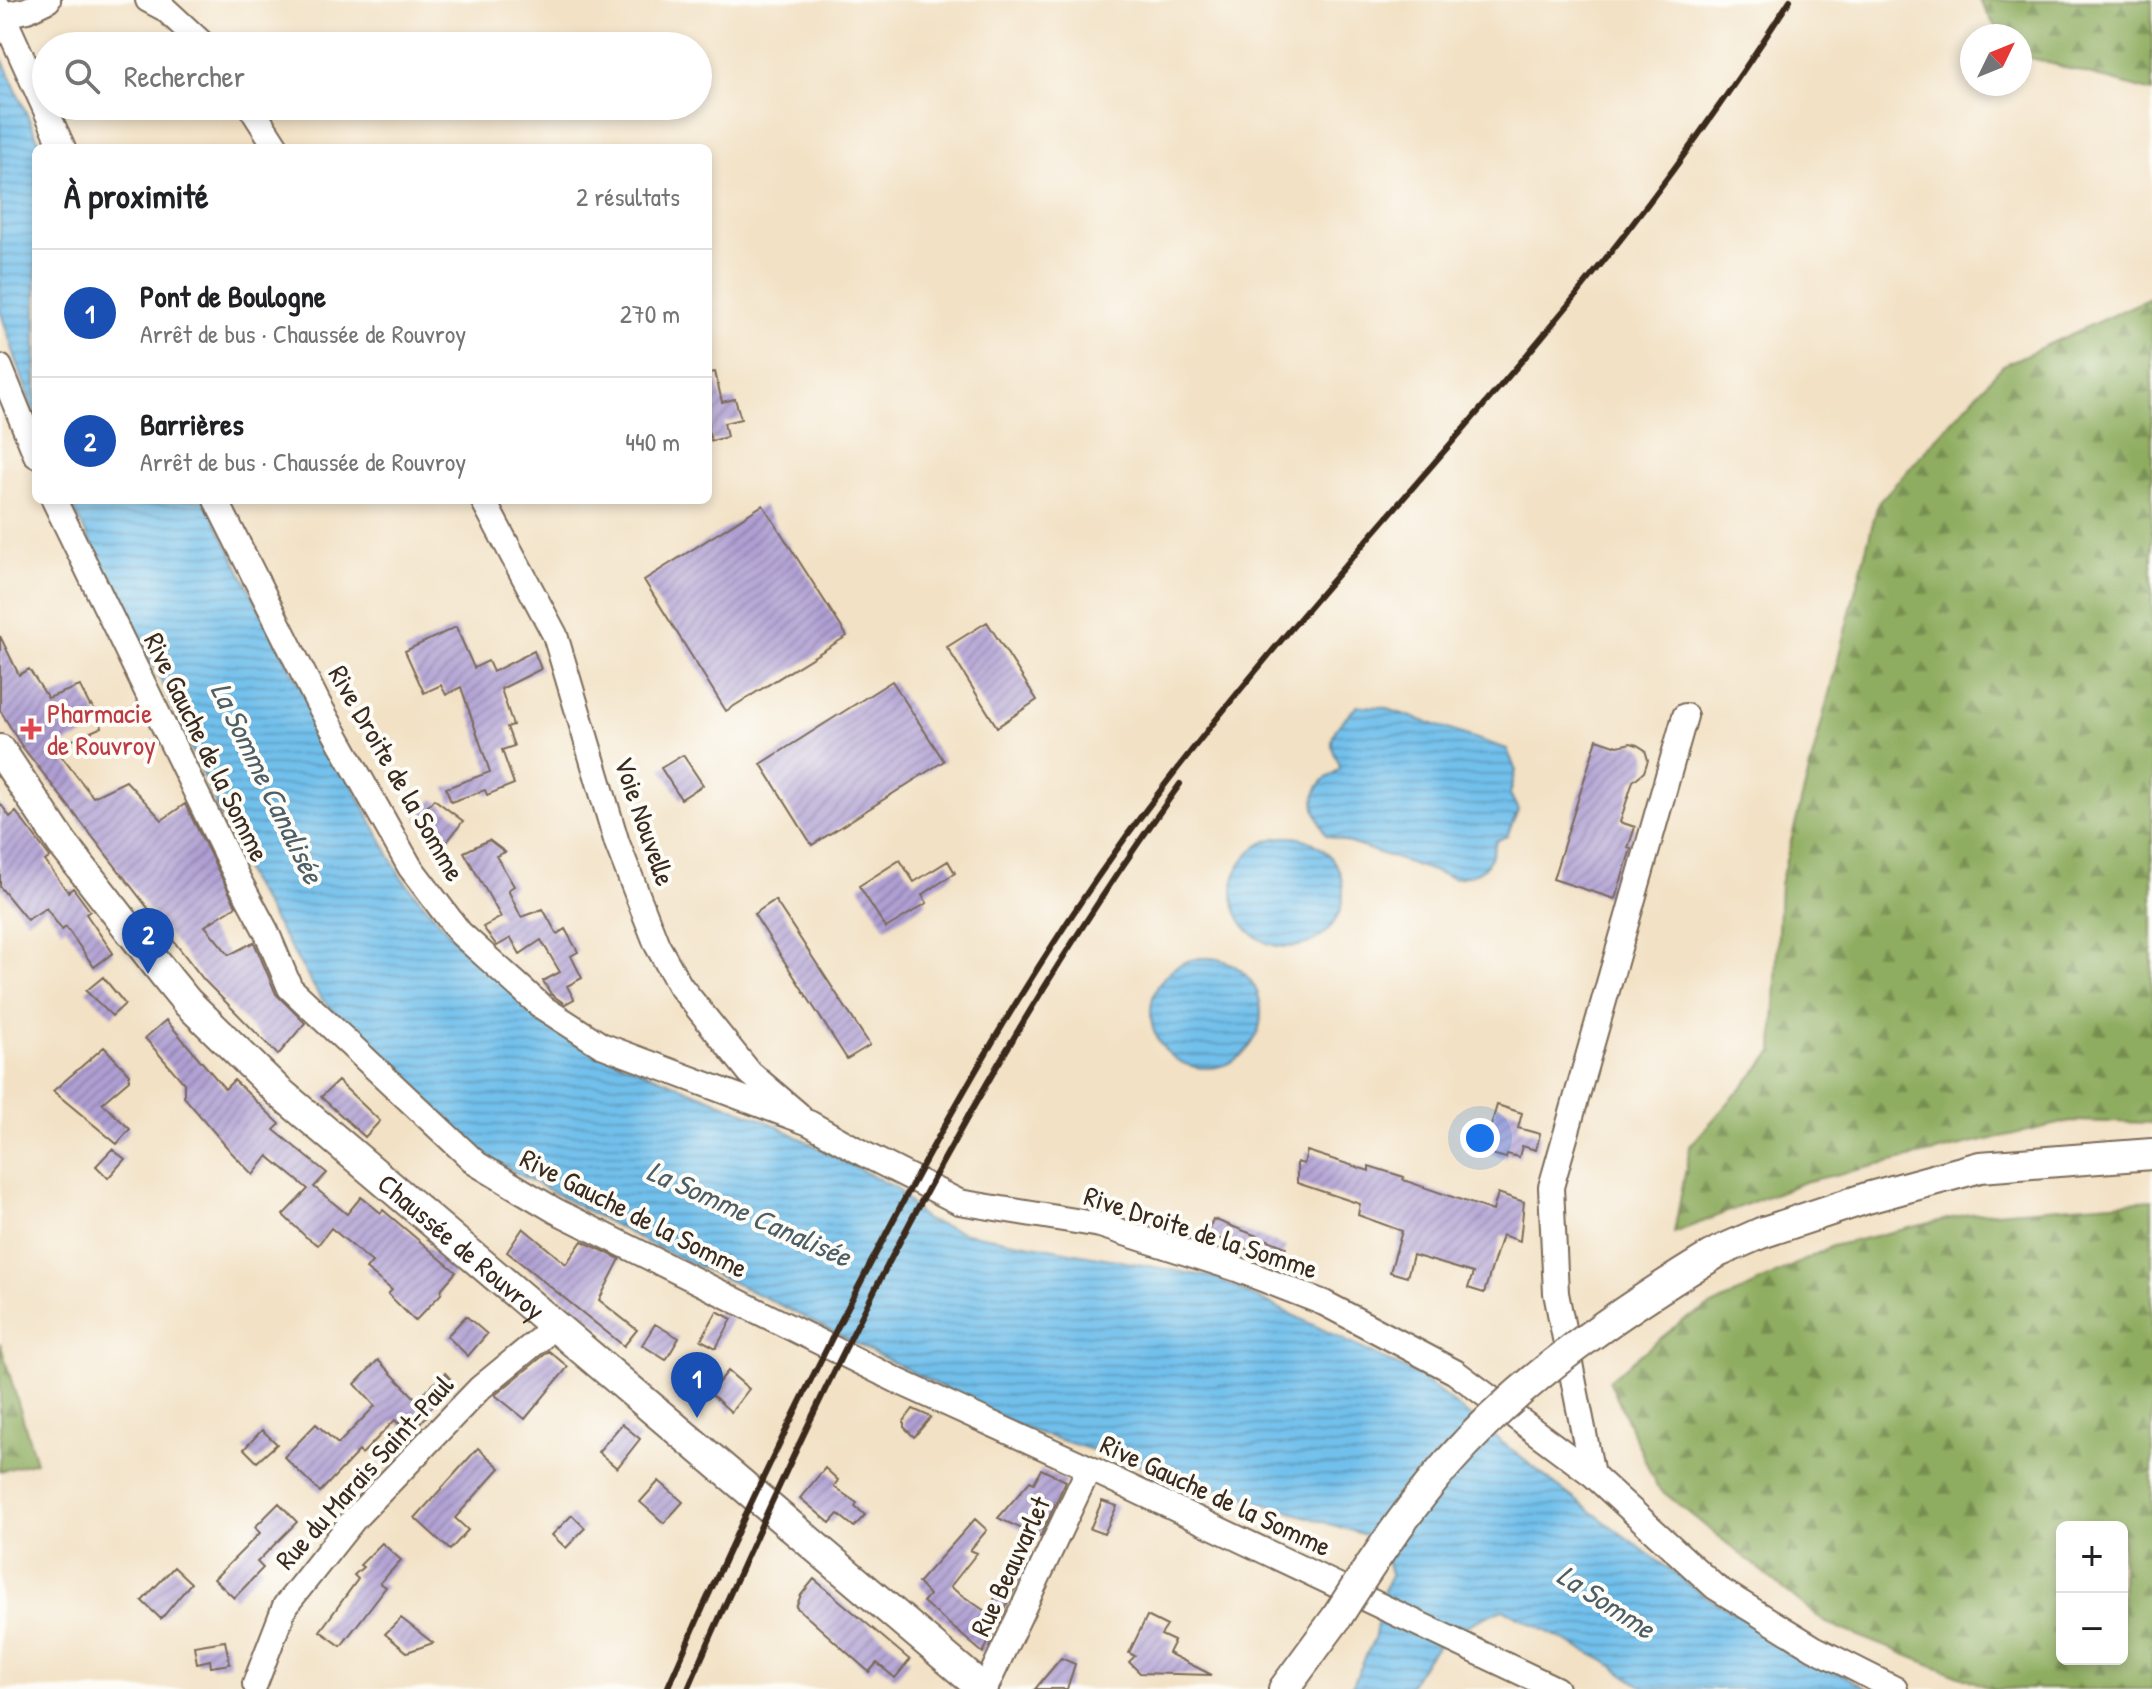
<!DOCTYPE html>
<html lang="fr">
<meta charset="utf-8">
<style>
:root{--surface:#fff;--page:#f6f6f6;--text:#202124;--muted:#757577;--line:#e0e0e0;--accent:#b5179e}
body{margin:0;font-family:"Patrick Hand",sans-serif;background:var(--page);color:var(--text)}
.controls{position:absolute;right:24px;bottom:24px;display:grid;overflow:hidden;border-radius:12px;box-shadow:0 4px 12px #0003}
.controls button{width:72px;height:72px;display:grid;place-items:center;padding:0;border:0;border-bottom:2px solid var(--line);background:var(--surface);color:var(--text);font:40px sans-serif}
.compass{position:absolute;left:1960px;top:24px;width:72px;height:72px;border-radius:50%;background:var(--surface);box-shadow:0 4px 12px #0003;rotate:47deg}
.you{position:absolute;left:1480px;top:1138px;width:28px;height:28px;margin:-20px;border:6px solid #fff;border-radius:50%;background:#1a73e8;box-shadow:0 0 0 12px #1a73e833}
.badge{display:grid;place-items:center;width:52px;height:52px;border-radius:50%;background:var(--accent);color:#fff;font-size:26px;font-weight:700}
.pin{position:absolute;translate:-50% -66px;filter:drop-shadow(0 2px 4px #0008)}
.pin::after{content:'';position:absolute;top:42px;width:28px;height:24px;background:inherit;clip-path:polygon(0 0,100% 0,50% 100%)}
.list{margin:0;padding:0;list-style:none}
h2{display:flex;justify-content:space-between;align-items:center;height:104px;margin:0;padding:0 32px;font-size:34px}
h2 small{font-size:26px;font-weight:400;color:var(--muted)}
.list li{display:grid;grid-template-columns:52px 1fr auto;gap:24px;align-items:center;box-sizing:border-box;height:128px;padding:0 32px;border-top:2px solid var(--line)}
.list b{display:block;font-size:30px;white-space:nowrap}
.list p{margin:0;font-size:26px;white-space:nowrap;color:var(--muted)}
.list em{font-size:26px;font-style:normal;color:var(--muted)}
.icon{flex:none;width:44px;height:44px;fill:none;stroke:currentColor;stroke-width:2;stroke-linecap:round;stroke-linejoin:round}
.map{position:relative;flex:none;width:2152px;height:1689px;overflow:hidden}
.search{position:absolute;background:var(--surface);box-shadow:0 4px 12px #0003;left:32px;top:32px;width:680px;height:88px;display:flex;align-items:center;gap:20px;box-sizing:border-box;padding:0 28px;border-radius:44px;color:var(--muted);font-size:30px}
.panel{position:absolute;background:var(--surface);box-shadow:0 4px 12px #0003;left:32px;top:144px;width:680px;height:360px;border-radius:12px}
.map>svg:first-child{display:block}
</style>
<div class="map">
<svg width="2152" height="1689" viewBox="0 0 2152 1689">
<defs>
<pattern id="forest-firs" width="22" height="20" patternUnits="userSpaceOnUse" patternTransform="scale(2)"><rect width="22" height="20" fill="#8fad60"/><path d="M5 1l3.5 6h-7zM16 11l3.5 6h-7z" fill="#768d4f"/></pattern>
<pattern id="water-rules" width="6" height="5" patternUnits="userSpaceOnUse" patternTransform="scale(2)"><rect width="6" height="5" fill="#71c0ec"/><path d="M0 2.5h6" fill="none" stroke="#5e9cbf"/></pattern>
<pattern id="building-hatch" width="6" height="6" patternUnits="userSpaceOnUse" patternTransform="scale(2)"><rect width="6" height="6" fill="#af9fd3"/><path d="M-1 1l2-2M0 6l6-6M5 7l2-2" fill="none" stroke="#9082ab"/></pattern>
</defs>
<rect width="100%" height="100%" fill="#fdfcf7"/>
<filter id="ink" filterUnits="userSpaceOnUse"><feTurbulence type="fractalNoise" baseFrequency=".0125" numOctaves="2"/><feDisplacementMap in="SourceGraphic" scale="16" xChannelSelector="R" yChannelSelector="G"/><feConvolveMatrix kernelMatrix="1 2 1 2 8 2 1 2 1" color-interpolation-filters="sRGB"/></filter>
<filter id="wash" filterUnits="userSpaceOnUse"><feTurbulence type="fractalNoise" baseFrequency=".006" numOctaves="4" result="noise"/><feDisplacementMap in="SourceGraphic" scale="32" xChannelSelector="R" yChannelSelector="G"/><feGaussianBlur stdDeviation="1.8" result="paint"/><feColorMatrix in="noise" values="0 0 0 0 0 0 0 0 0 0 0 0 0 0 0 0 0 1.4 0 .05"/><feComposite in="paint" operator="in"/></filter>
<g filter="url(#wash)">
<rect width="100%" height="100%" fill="#f2e1c4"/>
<!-- forest -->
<path fill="url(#forest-firs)" stroke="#656c3f" stroke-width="2" fill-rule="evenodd" d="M1979 0H2152V92L2020 55V36H2001Z
M2152 297V1123L2071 1121 1804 1182 1674 1233 1690 1146 1773 1052 1780 884 1878 503 2003 365Z
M2152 1200V1689H1992L1826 1623 1657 1487 1609 1380 1682 1321 1832 1246 1969 1214ZM2062 1527H2122V1659H2062Z
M0 1343 36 1462 0 1471Z"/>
<!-- water -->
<path fill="url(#water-rules)" stroke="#567585" stroke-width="2" d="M0 54 42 148H36V420L0 310Z
M69 500H205L261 612 401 877 461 947 606 1056 771 1123 896 1188 925 1220 965 1233 1216 1278 1419 1376 1553 1483 1702 1594 1868 1689H1646L1605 1661 1503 1609C1453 1631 1435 1638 1408 1689H1351L1375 1636 1382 1595 1391 1575 1378 1539 1022 1428 770 1300 644 1241 468 1147 320 997 248 878 161 681Z
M1357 706 1382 707 1507 749 1516 771 1510 794 1518 810 1507 836 1496 841C1490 869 1481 875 1453 878L1326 835C1317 817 1306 797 1324 780 1329 776 1335 774 1340 768 1339 760 1335 757 1333 750 1327 730 1346 719 1357 706Z
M1233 892a55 55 0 1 1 110 0a55 55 0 1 1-110 0Z
M1151 1013a55 55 0 1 1 110 0a55 55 0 1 1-110 0Z"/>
<g id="blocks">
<!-- building -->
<path fill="url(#building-hatch)" d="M715 372 722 402 735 399 741 419 724 423 727 437 711 441 708 430V373Z
M763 505 847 636 726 711 644 580Z
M987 622 1037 700 997 727 947 647Z
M456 627 474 668 488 661 493 672 534 651 541 669 501 689 513 725 507 727 514 746 502 750 514 784 487 795 485 790 451 802 446 788 490 772 461 687 446 695 441 685 424 693 405 651Z
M0 636 19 675 29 669 48 698 80 686 90 706 92 705 102 727 55 748 93 797 126 781 162 820 185 804 236 906 205 926 229 955 254 942 276 994 305 1023 278 1055 204 980 21 745 0 710Z
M892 681 944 761 812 845 761 764Z
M1597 739 1618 746 1631 743 1637 745 1645 750 1648 760 1644 772 1633 781 1620 822 1635 827 1628 848 1631 849 1615 899 1553 879Z
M683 755 703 785 681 799 661 768Z
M434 799 463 821 447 842 417 818Z
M0 803 10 817 16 812 50 857 45 861 68 892 73 888 90 911 86 914 113 953 94 967 66 927 62 930 46 908 27 920 0 887Z
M489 840 505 852 496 856 514 886 508 890 521 917 543 909 557 934 565 929 578 952 571 956 582 978 567 986 574 999 565 1004 551 994 543 981 560 972 541 940 520 954 511 938 497 946 483 927 501 917 464 852Z
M900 860 914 882 948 861 955 873 922 895 927 903 886 928 859 886Z
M775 900 870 1045 847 1059 754 914Z
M103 977 125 1004 112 1016 86 991Z
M166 1020 225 1089 234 1080 280 1124 274 1130 327 1173 314 1187 347 1214 361 1197 381 1213 383 1210 456 1272 442 1288 441 1294 415 1321 388 1294 392 1290 366 1269 372 1262 331 1228 318 1245 306 1237 283 1215 308 1189 268 1156 253 1175 231 1152 184 1097V1083L145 1038Z
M104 1047 129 1074V1080L102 1103 130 1129 117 1144 53 1091Z
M338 1081 380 1121 365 1137 321 1097Z
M1497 1105 1522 1113 1518 1128 1540 1134 1536 1150 1522 1146 1519 1157 1507 1154 1506 1158 1488 1153 1493 1138 1488 1136Z
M112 1149 125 1159 108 1178 96 1166Z
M1307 1151 1369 1171V1166L1404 1177 1403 1180 1493 1211 1498 1193 1524 1202 1520 1241 1502 1235 1484 1293 1468 1288 1473 1273 1413 1255 1407 1277 1390 1272 1402 1231 1358 1215 1360 1204 1297 1183V1162L1304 1164Z
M1213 1219 1286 1247 1280 1262 1207 1234Z
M523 1228 566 1264 582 1241 620 1259 599 1300 637 1330 624 1346 507 1252Z
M717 1311 732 1319 716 1348 701 1340Z
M466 1316 487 1334 468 1356 447 1336Z
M655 1324 679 1338 666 1360 642 1345Z
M549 1351 568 1367 525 1419 495 1395Z
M378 1360 417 1400 445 1373 455 1384 425 1414 427 1416 410 1434 395 1420 362 1454 359 1451 320 1492 284 1457 316 1424 338 1444 375 1406 355 1384Z
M728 1371 749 1389 731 1412 710 1393Z
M913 1409 931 1417 914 1437 904 1427V1421Z
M622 1424 640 1439 617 1468 598 1452Z
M262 1430 277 1444 257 1462 244 1449Z
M478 1448 500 1468 455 1518 468 1530 450 1550 415 1518Z
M825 1468 838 1480 834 1487 857 1503 855 1506 865 1515 854 1527 838 1514 830 1523 800 1498Z
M1041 1469 1066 1481 1040 1537 998 1518 1030 1481 1034 1483Z
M659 1481 683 1502 664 1523 640 1502Z
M1102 1501 1117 1506 1104 1534 1090 1529Z
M279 1503 297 1522 257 1562 263 1568 234 1598 214 1579 260 1533 255 1527Z
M572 1515 585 1528 566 1548 552 1535Z
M975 1519 987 1530 970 1550 977 1553 950 1587 988 1613 1009 1567 1022 1574 983 1653 923 1602 929 1595 918 1583Z
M382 1543 401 1560 380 1583 386 1587 341 1646 320 1631 358 1579 354 1575 363 1567 360 1565Z
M174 1567 191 1583 161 1619 142 1601Z
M814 1579 910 1660 895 1678 877 1663 869 1672 796 1607 801 1595Z
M1147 1616 1167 1626 1161 1635 1174 1641 1168 1653 1212 1675 1140 1673 1129 1662 1135 1656 1129 1653Z
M401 1618 433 1643 407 1652 385 1634Z
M225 1641 230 1664 211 1667 210 1660 197 1663 194 1646Z
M1061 1658 1075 1664 1067 1689H1035Z"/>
</g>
</g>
<g filter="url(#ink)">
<use href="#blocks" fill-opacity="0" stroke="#7b6a58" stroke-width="2"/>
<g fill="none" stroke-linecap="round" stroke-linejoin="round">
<defs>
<path id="minor" d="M148 0 165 9 205 46
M0 9 63 148
M3 15 27 10 48 0
M250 106 277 148
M0 367 36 455
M54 500 238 879 266 931 290 988 477 1164 556 1211 900 1382 1089 1468 1556 1689
M216 500 318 703 410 867 460 933 542 1007 601 1045 809 1123 864 1154 959 1202 1100 1225 1237 1269 1324 1303 1455 1372 1592 1474 1715 1587 1814 1648 1895 1689
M483 500 555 635 617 843 657 945 680 986 750 1073 798 1114
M1592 1474 1556 1293 1551 1187 1685 716
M255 1684 285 1606 354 1519 480 1388 541 1338 550 1322
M985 1689 1089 1468"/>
<g id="major">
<path id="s1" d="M0 750 62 843 169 980 187 1002 278 1091 983 1689"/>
<path d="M1718 1252 1761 1233 1867 1198 1980 1167 2152 1154"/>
<path d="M1284 1689 1337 1617"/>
</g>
</defs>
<!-- minor casing -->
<use href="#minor" stroke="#7b6a58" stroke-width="28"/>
<!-- major casing -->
<use href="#major" stroke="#7b6a58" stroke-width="34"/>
<!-- minor -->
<use href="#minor" stroke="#fff" stroke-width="24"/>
<!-- major -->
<use href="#major" stroke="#fff" stroke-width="30"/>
<!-- rail -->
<path stroke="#3b2a1e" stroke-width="6" d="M667 1689C731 1541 800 1397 875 1255 951 1109 1032 967 1128 834 1255 660 1403 503 1541 338 1631 231 1714 118 1790 0
M688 1689C825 1374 978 1063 1180 784"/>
<defs>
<path id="major-bridge" d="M1337 1617C1371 1563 1406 1511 1448 1463 1524 1376 1621 1311 1718 1252"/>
</defs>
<!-- major-bridge casing -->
<use href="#major-bridge" stroke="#7b6a58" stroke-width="34" stroke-linecap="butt"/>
<!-- major-bridge -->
<use href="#major-bridge" stroke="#fff" stroke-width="30"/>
</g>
</g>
<!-- markers -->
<path fill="#e0444e" stroke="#fdfcf7" stroke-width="3" d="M27 717h8v8h8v8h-8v8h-8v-8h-8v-8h8z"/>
<g text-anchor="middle" stroke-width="8" stroke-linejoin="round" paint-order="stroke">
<!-- health labels -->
<g font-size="28" fill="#be3a42" stroke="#fdfcf7" text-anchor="start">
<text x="47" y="723">Pharmacie<tspan x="47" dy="32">de Rouvroy</tspan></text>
</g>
<!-- street labels -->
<g font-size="28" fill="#3b2a1e" stroke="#fdfcf7">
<text transform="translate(207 747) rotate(64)" y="10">Rive Gauche de la Somme</text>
<text transform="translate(397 773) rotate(60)" y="10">Rive Droite de la Somme</text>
<text transform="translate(645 821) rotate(71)" y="10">Voie Nouvelle</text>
<text transform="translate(634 1213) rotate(27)" y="10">Rive Gauche de la Somme</text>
<text transform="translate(1201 1232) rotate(18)" y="10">Rive Droite de la Somme</text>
<text dy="10" stroke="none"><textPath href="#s1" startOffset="682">Chaussée de Rouvroy</textPath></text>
<text transform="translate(364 1472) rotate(-48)" y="10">Rue du Marais Saint-Paul</text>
<text transform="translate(1216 1495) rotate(25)" y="10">Rive Gauche de la Somme</text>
<text transform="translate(1010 1566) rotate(-65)" y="10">Rue Beauvarlet</text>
</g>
<!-- water labels -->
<g font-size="30" font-style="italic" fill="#4e5e66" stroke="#fdfcf7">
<text transform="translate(267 783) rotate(64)" y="10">La Somme Canalisée</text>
<text transform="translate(749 1214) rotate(24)" y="10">La Somme Canalisée</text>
<text transform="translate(1606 1602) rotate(33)" y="10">La Somme</text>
</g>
</g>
</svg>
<div class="controls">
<button>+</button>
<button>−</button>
</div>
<svg class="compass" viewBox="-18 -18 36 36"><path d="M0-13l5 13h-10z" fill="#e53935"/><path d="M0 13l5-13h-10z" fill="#757577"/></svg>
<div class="you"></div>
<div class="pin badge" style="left:697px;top:1418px;background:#1a4fb4">1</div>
<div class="pin badge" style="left:148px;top:974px;background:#1a4fb4">2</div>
<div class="search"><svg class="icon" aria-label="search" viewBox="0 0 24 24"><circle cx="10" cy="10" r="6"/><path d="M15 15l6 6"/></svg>Rechercher</div>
<section class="panel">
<h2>À proximité<small>2 résultats</small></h2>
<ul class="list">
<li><span class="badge" style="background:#1a4fb4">1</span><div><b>Pont de Boulogne</b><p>Arrêt de bus · Chaussée de Rouvroy</p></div><em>270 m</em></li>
<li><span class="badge" style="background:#1a4fb4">2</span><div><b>Barrières</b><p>Arrêt de bus · Chaussée de Rouvroy</p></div><em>440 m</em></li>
</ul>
</section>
</div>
